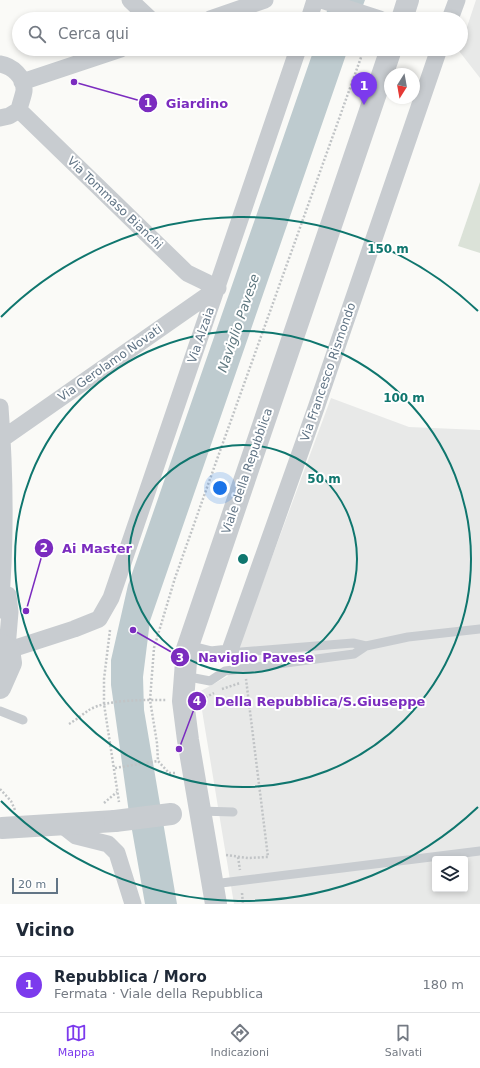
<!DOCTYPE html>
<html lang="it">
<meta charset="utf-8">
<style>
:root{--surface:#fff;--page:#f2f2f3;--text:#1f2937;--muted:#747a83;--line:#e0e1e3;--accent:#7c3aed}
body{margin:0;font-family:"DejaVu Sans",sans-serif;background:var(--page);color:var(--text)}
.controls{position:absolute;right:12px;bottom:12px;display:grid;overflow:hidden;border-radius:4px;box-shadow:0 2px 6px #0003}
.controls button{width:36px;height:36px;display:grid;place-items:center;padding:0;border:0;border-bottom:1px solid var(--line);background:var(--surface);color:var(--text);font:20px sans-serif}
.compass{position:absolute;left:384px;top:68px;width:36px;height:36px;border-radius:50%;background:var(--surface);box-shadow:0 2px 6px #0003;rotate:191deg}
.scale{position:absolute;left:12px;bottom:10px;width:46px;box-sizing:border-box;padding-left:4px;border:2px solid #627586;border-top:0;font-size:11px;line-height:14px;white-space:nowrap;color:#627586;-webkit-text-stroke:3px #fff;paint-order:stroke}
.you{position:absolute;left:220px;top:488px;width:14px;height:14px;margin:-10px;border:3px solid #fff;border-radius:50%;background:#1a73e8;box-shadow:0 0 0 6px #1a73e833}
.badge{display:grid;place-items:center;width:26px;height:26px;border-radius:50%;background:var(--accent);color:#fff;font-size:13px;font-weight:700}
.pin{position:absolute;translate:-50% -33px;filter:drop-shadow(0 1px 2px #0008)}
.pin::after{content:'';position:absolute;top:21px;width:14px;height:12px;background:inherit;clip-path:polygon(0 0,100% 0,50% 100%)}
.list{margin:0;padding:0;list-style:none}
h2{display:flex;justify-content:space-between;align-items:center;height:52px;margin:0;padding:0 16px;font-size:17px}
h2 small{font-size:13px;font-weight:400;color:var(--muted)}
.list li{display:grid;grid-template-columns:26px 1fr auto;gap:12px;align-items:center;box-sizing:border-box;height:56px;padding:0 16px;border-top:1px solid var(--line)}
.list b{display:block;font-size:15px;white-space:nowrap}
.list p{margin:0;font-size:13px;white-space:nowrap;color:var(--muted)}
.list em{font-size:13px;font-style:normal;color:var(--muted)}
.icon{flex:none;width:22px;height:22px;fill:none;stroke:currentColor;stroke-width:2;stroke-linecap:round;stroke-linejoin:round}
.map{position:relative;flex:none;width:480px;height:904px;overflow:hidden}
.search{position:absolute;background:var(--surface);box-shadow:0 2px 6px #0003;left:12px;right:12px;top:12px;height:44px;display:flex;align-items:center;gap:10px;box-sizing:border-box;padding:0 14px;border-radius:22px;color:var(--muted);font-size:15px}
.sheet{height:108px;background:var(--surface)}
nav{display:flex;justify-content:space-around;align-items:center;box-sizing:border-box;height:56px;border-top:1px solid var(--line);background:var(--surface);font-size:11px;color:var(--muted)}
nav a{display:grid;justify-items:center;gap:2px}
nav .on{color:var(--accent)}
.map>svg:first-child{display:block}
</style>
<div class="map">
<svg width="480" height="904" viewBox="0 0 480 904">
<rect width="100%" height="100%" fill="#fafaf7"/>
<!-- built -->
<path fill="#e8e9e8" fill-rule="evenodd" d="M476 0H480V78L459 51Z
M331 398 409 427 480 430V904H234L199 692 228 676ZM435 859H465V889H435Z"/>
<!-- green -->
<path fill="#dbe2d8" d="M480 182V253L458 246Z"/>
<!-- water -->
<path fill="#becbcf" d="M331 0H365L358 19H324Z
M314 49H348L150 621 143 677 144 710 177 904H145L129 813 111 685V660L128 585Z"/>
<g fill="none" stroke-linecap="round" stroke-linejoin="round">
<!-- path -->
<path stroke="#c1c4c6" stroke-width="2.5" stroke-dasharray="2 2" stroke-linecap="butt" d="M110 630 104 679V704L119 802
M222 689 240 683
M202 699 214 693
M69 724C76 720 83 714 89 710 107 699 145 700 166 700
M115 768 158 761
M175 773H169L158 761 157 743 150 700 154 648 175 578 210 479 364 49
M0 789 11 801 15 810
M104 803 117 792
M226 855 248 858 268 857 246 679
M238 857 240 870
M242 893 243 904"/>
<!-- service -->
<path stroke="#c8ccd0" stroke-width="9" d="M229 653 353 643 366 646 408 637 480 629
M184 676 210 681 225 671 354 654 366 646
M0 711 23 720
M200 811 233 812
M213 884 480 851"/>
<!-- minor -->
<path stroke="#c8ccd0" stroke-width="17" d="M130 0 150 19
M321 0 380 19
M210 19 265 0
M309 19 315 0
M450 19 457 0
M0 64C12 66 25 77 24 91 23 97 20 104 19 110L9 116 0 118
M22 82 121 49
M19 110 187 273 218 288
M0 407C5 474 6 543 0 610
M0 437 2 439 218 288
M7 648 10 612 8 595
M187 649 211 655 229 653 316 408 439 49
M9 650 74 629 99 619 111 598 298 49
M62 825 76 836 108 844 117 853 133 904"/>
<!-- tertiary -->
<path stroke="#c8ccd0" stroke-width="22" d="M402 19 408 0
M0 644 9 650 11 663 0 688
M2 828 115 821
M216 904 188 740 183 701 187 649 391 49"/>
<!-- tertiary-bridge -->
<path stroke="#c8ccd0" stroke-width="22" d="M115 821 171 814"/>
</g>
<!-- distance rings -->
<g fill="none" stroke="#0f766e" stroke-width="2">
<circle cx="243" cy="559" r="114"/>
<circle cx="243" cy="559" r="228"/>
<path d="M478 807A342 342 0 0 1 1 801M1 317A342 342 0 0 1 478 311"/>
</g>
<g text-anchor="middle" stroke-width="4" stroke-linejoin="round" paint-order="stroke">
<!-- street labels -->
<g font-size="12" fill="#627586" stroke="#fff">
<text transform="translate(115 203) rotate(44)" y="4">Via Tommaso Bianchi</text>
<text transform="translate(201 335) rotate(-71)" y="4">Via Alzaia</text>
<text transform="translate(110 363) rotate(-35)" y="4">Via Gerolamo Novati</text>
<text transform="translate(328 372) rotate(-71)" y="4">Via Francesco Rismondo</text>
<text transform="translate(247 471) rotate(-71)" y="4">Viale della Repubblica</text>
</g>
<!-- water labels -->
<g font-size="13" font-style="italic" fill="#5d767e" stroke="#fff">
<text transform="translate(238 323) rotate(-71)" y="5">Naviglio Pavese</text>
</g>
</g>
<circle cx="243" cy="559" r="6" fill="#0f766e" stroke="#fff" stroke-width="2"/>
<g font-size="12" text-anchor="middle" font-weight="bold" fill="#0f766e" stroke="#fff" stroke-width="4" stroke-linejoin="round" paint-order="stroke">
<text x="388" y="253">150 m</text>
<text x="404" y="402">100 m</text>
<text x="324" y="483">50 m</text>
</g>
<!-- callouts -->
<path fill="none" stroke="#7b2cbf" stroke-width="1.5" d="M74 82L148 103M26 611L44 548M133 630L180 657M179 749L197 701"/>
<g fill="#7b2cbf" stroke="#fff" stroke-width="1.5">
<circle cx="74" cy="82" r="4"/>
<circle cx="26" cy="611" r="4"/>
<circle cx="133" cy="630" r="4"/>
<circle cx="179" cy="749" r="4"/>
<circle cx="148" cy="103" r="10"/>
<circle cx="44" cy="548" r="10"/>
<circle cx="180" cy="657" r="10"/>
<circle cx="197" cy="701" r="10"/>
</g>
<g font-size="12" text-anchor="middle" font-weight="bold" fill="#fff">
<text x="148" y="107">1</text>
<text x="44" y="552">2</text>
<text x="180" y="662">3</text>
<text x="197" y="705">4</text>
</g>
<g font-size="13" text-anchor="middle" font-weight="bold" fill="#7b2cbf" stroke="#fff" stroke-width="4" stroke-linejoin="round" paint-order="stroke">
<text x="197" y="108">Giardino</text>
<text x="97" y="553">Ai Master</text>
<text x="256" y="662">Naviglio Pavese</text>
<text x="320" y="706">Della Repubblica/S.Giuseppe</text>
</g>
</svg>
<div class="controls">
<button><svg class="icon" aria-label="layers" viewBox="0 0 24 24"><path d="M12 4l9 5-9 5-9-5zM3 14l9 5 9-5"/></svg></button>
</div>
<svg class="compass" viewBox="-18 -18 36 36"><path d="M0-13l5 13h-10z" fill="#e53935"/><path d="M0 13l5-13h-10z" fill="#747a83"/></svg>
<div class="scale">20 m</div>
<div class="you"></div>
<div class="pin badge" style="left:364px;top:105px">1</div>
<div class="search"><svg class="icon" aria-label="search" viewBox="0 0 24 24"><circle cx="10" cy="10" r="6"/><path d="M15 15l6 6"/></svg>Cerca qui</div>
</div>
<section class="sheet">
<h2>Vicino<small></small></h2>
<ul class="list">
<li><span class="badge">1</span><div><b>Repubblica / Moro</b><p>Fermata · Viale della Repubblica</p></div><em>180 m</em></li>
</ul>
</section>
<nav>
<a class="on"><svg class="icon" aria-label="map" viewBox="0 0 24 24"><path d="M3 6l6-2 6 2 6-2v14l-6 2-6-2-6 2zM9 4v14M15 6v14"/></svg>Mappa</a>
<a><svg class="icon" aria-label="directions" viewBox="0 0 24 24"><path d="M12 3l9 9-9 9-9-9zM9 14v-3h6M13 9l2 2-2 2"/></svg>Indicazioni</a>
<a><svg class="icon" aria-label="saved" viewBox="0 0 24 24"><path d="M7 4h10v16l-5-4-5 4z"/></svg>Salvati</a>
</nav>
